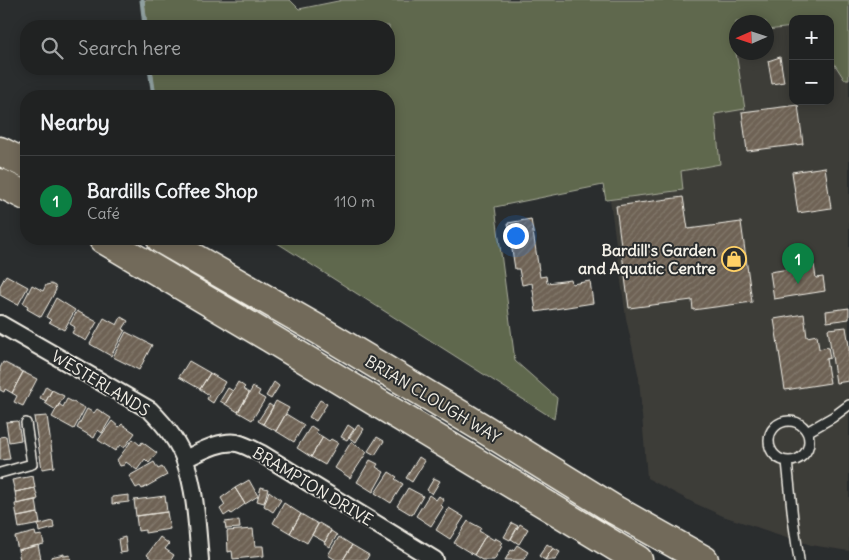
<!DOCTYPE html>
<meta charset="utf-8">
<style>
:root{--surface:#202222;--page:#2d2f2f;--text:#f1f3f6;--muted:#a2a4a5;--line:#3d3f40;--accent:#0b8043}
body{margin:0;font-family:Delius,sans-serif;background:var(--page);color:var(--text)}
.controls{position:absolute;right:15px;top:15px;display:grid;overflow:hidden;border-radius:10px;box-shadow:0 2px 12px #0003}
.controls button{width:45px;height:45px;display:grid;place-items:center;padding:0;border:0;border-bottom:1px solid var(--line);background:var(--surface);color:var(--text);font:25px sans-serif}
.compass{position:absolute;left:729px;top:15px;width:45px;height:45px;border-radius:50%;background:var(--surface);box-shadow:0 2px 12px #0003;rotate:267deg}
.you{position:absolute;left:515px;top:235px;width:18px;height:18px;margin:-12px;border:4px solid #fff;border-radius:50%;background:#1a73e8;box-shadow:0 0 0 8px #1a73e833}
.badge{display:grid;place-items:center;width:32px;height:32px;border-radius:50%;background:var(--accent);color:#fff;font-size:16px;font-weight:700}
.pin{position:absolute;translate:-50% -41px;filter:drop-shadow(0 1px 2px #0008)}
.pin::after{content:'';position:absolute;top:26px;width:18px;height:15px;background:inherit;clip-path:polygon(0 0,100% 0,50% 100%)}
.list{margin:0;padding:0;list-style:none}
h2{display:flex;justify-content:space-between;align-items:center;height:65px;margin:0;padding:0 20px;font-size:21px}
h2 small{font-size:16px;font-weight:400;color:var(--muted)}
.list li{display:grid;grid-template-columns:32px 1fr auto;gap:15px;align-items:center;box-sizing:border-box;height:90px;padding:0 20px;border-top:1px solid var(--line)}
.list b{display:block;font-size:19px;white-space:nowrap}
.list p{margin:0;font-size:16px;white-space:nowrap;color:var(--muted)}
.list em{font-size:16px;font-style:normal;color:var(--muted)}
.icon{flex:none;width:28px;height:28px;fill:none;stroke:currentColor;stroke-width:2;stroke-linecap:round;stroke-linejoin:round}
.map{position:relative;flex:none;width:849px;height:560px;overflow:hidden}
.search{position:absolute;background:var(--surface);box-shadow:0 2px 12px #0003;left:20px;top:20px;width:375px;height:55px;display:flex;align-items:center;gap:12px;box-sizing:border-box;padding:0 18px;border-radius:20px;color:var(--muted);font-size:19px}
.panel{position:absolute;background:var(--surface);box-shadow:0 2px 12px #0003;left:20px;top:90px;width:375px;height:155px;border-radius:20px}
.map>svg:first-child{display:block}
</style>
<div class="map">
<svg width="849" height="560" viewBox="0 0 849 560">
<defs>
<pattern id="building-hatch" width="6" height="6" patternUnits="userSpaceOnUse" patternTransform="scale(1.25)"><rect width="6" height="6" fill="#6e6254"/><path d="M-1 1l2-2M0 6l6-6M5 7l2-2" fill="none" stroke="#83796d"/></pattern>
</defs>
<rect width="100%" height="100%" fill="#2a2d2e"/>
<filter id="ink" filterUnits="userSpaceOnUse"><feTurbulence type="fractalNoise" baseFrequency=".02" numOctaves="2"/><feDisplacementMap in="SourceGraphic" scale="10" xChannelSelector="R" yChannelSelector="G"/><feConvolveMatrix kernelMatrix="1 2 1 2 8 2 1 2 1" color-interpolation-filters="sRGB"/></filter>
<g filter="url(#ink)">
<!-- built -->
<path fill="#3e3d39" d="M793 27V101H830V57L844 79H849V551L811 545 723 516 692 502 647 478 639 378 626 318 610 199 683 190 681 171 714 113 745 108 733 33H736V52H766L767 30Z"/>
<!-- green -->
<path fill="#5e674e" stroke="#a9ac9b" d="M144 0H290L299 9 343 0H849V79H844L830 57V19H793V27L767 30 766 22H736V33L733 34 745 109 715 114 720 164 681 171 683 190 606 200 603 185 495 207 515 361 557 398 554 419 271 239H389V96H155L152 69H389V26H147Z"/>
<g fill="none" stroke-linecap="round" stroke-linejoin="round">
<!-- stream -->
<path stroke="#8f9f9f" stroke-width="5" d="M142 0 145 26
M150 69 154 96"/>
</g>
<!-- building -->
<path fill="url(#building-hatch)" stroke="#f4f1e8" d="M780 57 784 82 772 84 768 61Z
M798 105 803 144 747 151 742 112Z
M825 167 831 208 798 213 792 172Z
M683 197 688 229 741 222 752 302 693 310 692 300 629 308 616 206Z
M531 219 540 277 546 276 547 283 571 280 572 284 590 281 593 303 536 312 532 283 522 285 519 269H515L508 223Z
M814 265 816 278 823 277 825 291 774 299 770 272Z
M6 275 28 287 18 305 0 295V286Z
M51 284 55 286 56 290 41 317 27 309 28 306 23 303 32 285 43 291 46 285Z
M56 298 75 310 64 330 49 322 51 320 46 317Z
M849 308V319L827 322 826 311Z
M77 311 97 322 86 341 72 333 75 327 70 324Z
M804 314 807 337 817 335 819 349 828 347 830 358 826 359 830 383 785 390 774 319Z
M121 317 128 321 123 329 125 330 111 356 90 344 104 318 117 325Z
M846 327 849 346V381L836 383 828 329Z
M126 332 152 345 139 370 113 357Z
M189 361 210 373 200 389 179 377Z
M3 362 23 372 12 393 5 389 4 392 0 390V368Z
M23 372 37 379 23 406 14 402 17 396 12 393Z
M210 373 225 382 213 403 207 399 209 395 200 389Z
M238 382 245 387 243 389 249 393 238 412 225 404Z
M274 382 279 386 271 399 266 396Z
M46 386 52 390 46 401 40 398Z
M253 387 260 391 258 395 265 399 252 420 238 412Z
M228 388 233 391 225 404 220 401Z
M52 390 64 396 56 410 45 403Z
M67 399 85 408 74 429 52 417 59 404 63 407Z
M320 400 327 404 316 421 309 417Z
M276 401 289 408 276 431 263 424Z
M269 404 273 407 263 424 258 421Z
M87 409 94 413 97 409 111 418 102 433 98 430 94 438 77 428Z
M286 414 304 425 294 442 276 431Z
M47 416 54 467 42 469 34 417Z
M18 421 21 440 9 442 6 422Z
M112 421 119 427 122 424 135 433 124 448 120 445 115 451 98 440Z
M348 425 354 429 347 440 341 437Z
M358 425 364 429 356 442 349 438Z
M311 426 317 430 316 433 323 437 311 457 297 448Z
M6 436 10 459 0 460V437Z
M323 437 329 441 331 439 338 443 325 465 311 457Z
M377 437 384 441 375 455 368 451Z
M133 439 140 445 142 442 157 453 149 463 145 459 137 470 126 462 124 465 120 466 117 460Z
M351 442 367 452 350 478 335 468Z
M419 457 425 461 412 482 406 478Z
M370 460 378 464 376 467 384 472 373 492 357 482Z
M154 462 158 469 162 467 167 475 142 489 140 486 136 488 129 476Z
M389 472 397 477 395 479 403 484 391 503 375 493Z
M33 476 35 488 15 492 12 480Z
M434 478 440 481 432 494 427 490Z
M249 480 258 496 245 504 235 488Z
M261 487 268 489 264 503 257 501Z
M35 488 38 499 17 504 15 492Z
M235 488 245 504 231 514 230 512 224 516 220 509 225 505 221 498Z
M408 488 423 496 412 515 397 506Z
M269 491 281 500 273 512 264 506Z
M129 495V502L112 504V497Z
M429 495 436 500 439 496 444 500 441 505 443 507 431 526 416 516Z
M165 496 167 512 136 516 134 500Z
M36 500 38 513 17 517 15 504Z
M284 503 301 514 290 533 273 523Z
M449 508 464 517 450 539 436 530Z
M167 512 170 529 145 533V530L138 531 136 516Z
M38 513 40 524 19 528 17 517Z
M301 514 318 524 307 543 290 533Z
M239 520 240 528 226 529 225 522Z
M53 521 54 528 39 532 38 525Z
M468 521 481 528 479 531 486 535 474 555 454 543Z
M319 523 331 530 325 542 312 535Z
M512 523 518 526 510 540 504 537Z
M520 524 528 529 519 544 511 539Z
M253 529 255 546H263L264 556 233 559 232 551 228 552 227 531Z
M331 531 337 535 330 547 324 543Z
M35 532 36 536 42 535 44 544 18 550 15 537Z
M486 535 494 540 495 538 502 542 500 545 502 546 494 560H482L474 555Z
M125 537 127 552 120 553 118 539Z
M160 537 169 544 165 549 174 555 171 560H153L147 555Z
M339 537 352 545 343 560H336L328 555Z
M547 544 553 548 545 560 539 556Z
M38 545 41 559 20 560 18 550Z
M352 545 369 555 366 560H343Z
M517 545 528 552 523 560H505L511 550 513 551Z
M553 548 560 552 555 560H545Z
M64 554V556L70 555 71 559 51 560V557Z"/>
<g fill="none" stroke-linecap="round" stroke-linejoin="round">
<defs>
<path id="lane" d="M769 441a20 20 0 1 1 40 0a20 20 0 1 1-40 0Z
M807 432 833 417 849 405
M787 461 793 519 799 560
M0 473 32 464 26 423"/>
<path id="street" d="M0 324 150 410C164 424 179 442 185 461 196 492 197 527 200 560
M185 459C200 452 220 440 237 443 246 445 254 450 262 454L435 560"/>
<path id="highway" d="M0 151 26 164
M0 183 26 196
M103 239 270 338 638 560
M161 239 314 327 481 427 615 510 704 560"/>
</defs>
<!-- lane casing -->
<use href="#lane" stroke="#f4f1e8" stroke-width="12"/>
<!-- street casing -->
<use href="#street" stroke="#f4f1e8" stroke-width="20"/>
<!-- highway casing -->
<use href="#highway" stroke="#f4f1e8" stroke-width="31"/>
<!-- lane -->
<use href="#lane" stroke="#2a2d2e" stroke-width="9"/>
<!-- street -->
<use href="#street" stroke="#2a2d2e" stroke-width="16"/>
<!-- highway -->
<use href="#highway" stroke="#726b5a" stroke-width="28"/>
</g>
</g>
<!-- icons -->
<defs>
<symbol id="shop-ring" viewBox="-11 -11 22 22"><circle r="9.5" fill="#2a2d2e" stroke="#ffd166" stroke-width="1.5"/><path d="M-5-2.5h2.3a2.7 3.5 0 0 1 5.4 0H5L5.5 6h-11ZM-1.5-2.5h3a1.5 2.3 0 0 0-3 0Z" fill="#ffd166"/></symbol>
</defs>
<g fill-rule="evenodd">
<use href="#shop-ring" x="720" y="245" width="28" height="28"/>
</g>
<g text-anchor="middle" stroke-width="4" stroke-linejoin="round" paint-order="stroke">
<!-- poi labels -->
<g font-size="16" font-weight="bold" fill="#f4f1e8" stroke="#2a2d2e" text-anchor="end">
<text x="716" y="256">Bardill's Garden<tspan x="716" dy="18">and Aquatic Centre</tspan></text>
</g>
<!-- street labels -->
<g font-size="16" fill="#f4f1e8" stroke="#2a2d2e">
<text transform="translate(101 383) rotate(31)" y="6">WESTERLANDS</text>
<text transform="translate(433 399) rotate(31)" y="6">BRIAN CLOUGH WAY</text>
<text transform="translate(313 486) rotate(31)" y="6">BRAMPTON DRIVE</text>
</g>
</g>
</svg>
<div class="controls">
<button>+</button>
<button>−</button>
</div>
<svg class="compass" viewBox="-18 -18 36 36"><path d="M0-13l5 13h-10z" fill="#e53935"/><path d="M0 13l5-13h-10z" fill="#a2a4a5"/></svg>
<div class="you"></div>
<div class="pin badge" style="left:798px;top:284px">1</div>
<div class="search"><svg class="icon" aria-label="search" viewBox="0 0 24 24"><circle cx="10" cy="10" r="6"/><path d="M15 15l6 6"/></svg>Search here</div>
<section class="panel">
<h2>Nearby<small></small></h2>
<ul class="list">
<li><span class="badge">1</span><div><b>Bardills Coffee Shop</b><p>Café</p></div><em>110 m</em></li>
</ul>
</section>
</div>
